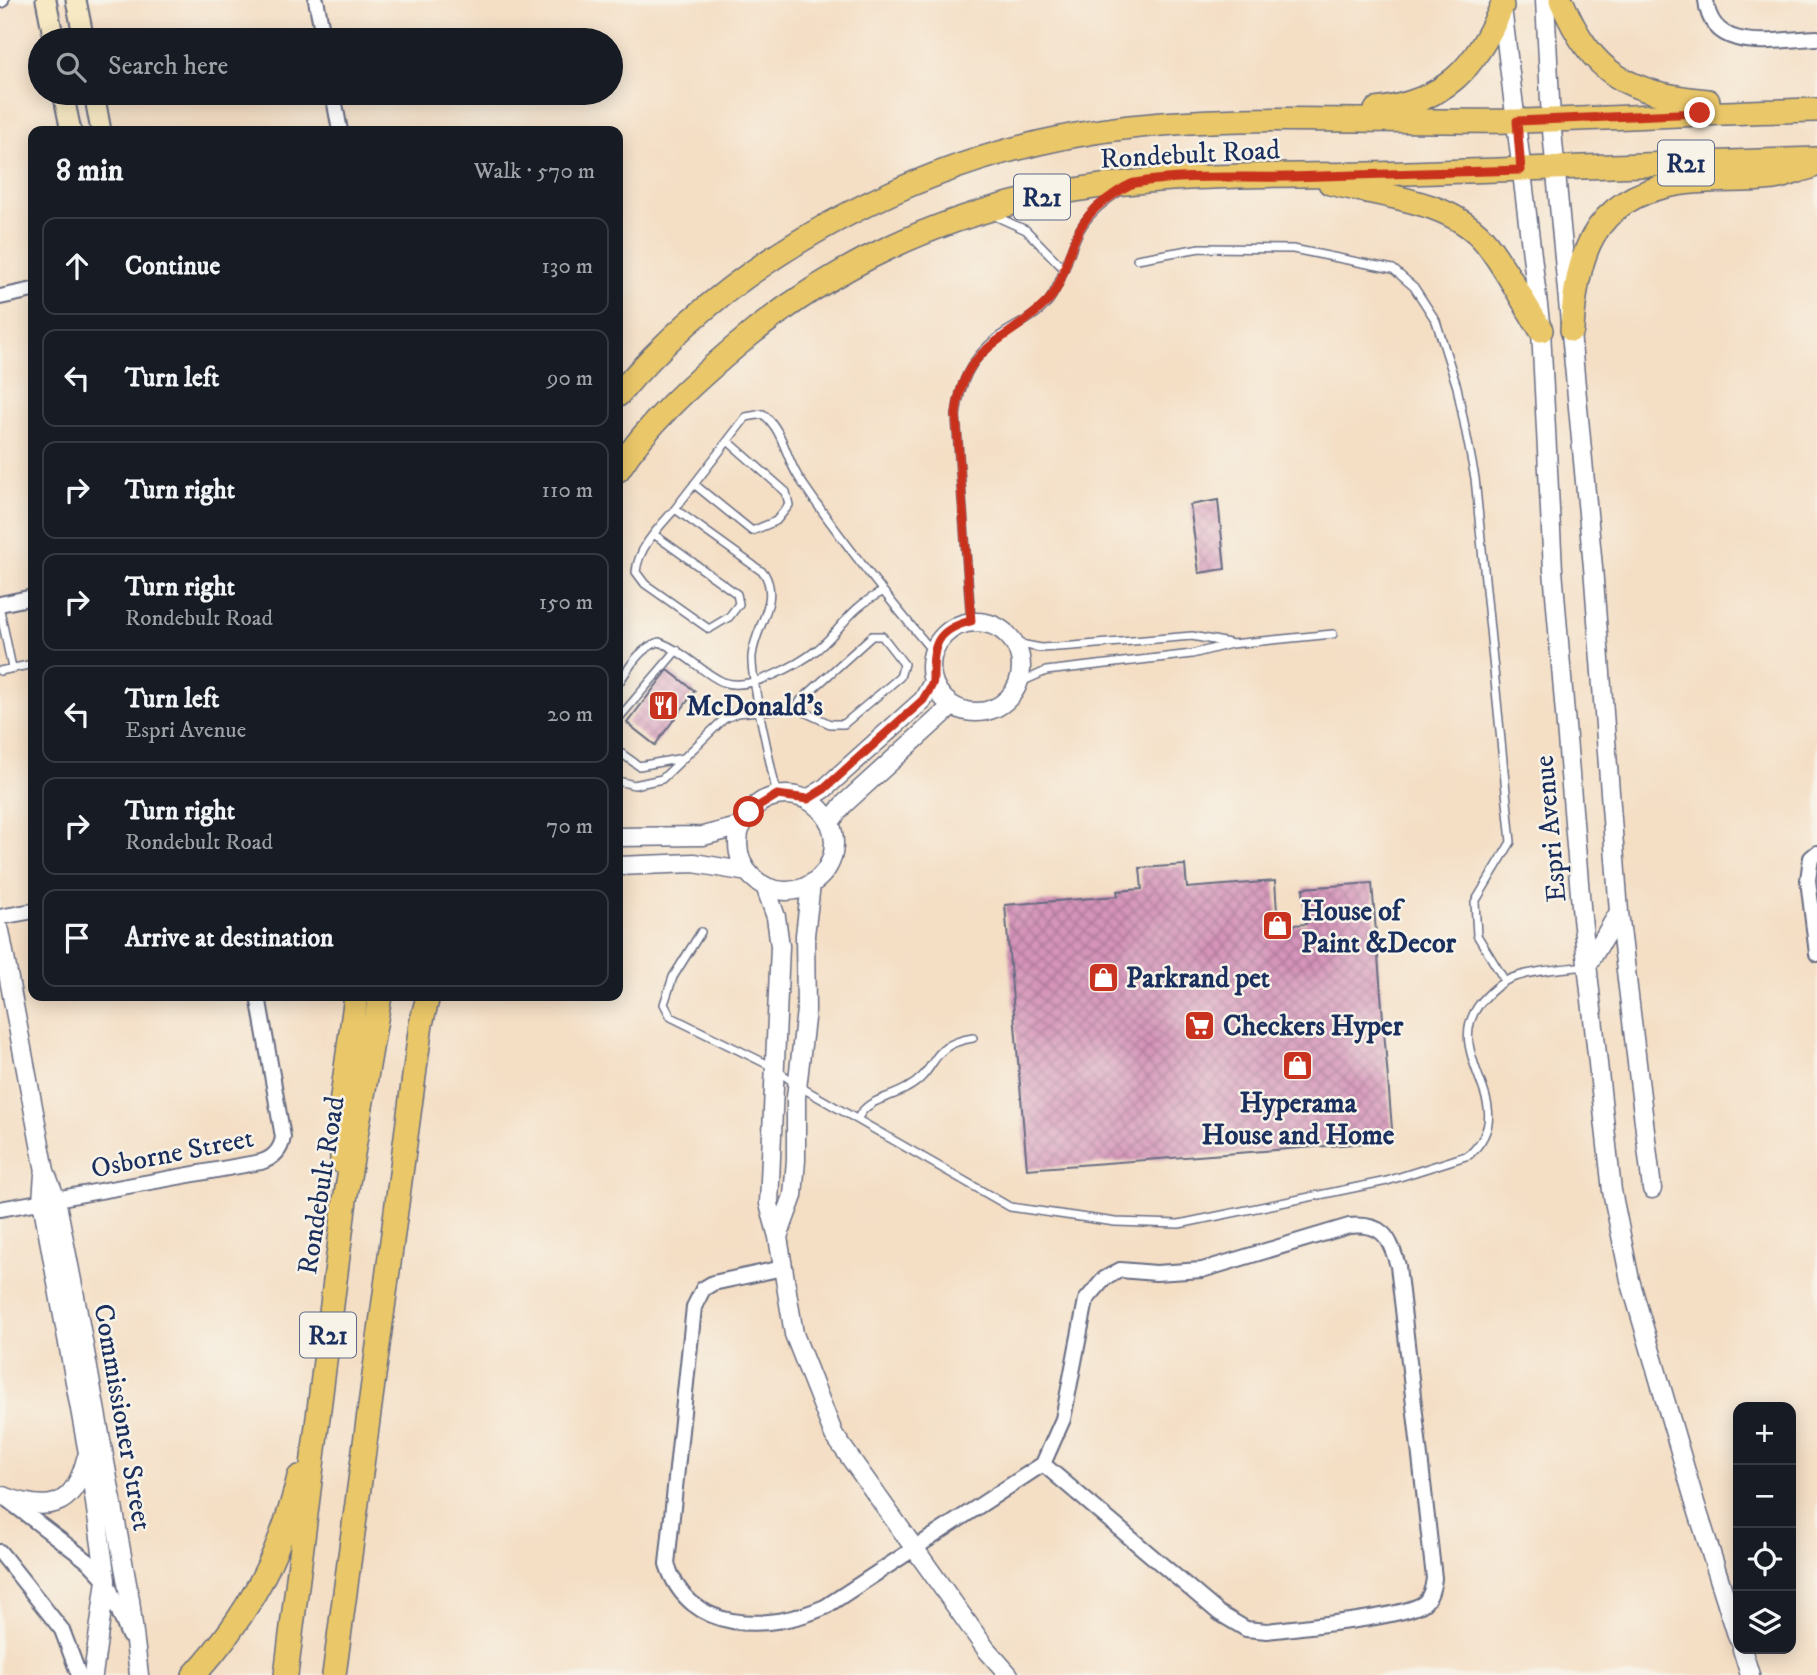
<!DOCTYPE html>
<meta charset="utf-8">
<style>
:root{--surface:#171b24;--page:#20242c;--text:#f1f3f6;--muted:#9ea1a6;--line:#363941}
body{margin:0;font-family:"IM FELL DW Pica",serif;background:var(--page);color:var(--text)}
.controls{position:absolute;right:21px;bottom:21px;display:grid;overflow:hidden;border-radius:14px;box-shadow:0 4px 18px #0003}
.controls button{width:63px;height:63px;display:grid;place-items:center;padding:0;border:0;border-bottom:2px solid var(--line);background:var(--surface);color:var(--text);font:35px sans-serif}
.stop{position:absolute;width:21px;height:21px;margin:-16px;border:5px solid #c8321e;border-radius:50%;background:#fff}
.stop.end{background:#c8321e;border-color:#fff;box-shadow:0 2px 7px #0008}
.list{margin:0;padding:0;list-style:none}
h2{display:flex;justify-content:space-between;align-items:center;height:91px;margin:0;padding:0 28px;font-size:30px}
h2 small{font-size:23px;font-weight:400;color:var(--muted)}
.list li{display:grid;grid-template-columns:46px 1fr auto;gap:21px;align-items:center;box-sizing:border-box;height:98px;margin:0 14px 14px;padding:0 14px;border:2px solid var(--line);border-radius:14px}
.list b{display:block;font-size:26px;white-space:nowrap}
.list p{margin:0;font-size:23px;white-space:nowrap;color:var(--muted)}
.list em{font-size:23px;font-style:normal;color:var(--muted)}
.icon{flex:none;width:38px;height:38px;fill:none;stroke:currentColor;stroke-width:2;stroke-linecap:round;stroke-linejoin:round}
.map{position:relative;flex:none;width:1817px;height:1675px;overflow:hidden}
.search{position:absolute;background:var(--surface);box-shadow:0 4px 18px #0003;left:28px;top:28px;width:595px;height:77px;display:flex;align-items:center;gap:18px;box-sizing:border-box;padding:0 24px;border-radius:38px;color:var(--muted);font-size:26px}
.panel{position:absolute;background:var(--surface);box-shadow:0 4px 18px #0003;left:28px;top:126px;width:595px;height:875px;border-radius:14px}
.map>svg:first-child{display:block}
</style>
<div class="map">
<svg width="1817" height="1675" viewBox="0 0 1817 1675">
<defs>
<pattern id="building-cross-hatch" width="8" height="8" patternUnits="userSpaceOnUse" patternTransform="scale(1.75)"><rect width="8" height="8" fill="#d594b9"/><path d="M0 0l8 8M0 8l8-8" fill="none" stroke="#ac799a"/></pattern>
</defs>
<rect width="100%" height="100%" fill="#f7f3e8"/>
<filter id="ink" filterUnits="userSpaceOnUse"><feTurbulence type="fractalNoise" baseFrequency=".0143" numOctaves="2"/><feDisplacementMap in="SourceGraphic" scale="14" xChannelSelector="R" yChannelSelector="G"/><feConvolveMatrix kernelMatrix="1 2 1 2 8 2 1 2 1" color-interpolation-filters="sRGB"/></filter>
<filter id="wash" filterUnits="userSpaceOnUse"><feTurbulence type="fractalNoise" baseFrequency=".00686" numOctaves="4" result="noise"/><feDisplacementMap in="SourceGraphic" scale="28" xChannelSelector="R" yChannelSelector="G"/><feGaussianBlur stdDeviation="1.57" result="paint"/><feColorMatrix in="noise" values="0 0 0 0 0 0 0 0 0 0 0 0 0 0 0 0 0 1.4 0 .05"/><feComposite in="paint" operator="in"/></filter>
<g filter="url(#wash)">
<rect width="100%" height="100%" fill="#f4dec4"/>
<g id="blocks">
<!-- building -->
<path fill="url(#building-cross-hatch)" d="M1218 500 1225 569 1199 573 1190 505Z
M668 670 695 691 655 745 627 723Z
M1185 865 1187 888 1275 881 1278 926 1306 924 1303 888 1372 883 1393 1141 1027 1169 1005 905 1118 896 1117 891 1142 889 1140 868Z"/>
</g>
</g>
<g filter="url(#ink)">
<use href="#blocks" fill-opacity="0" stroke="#676c82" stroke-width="2"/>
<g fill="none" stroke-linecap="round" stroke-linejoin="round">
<defs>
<path id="service" d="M995 216 1026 230 1063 268
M1137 259 1200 248 1293 249 1393 269 1414 287 1436 321 1457 387 1475 478 1511 842 1475 902 1477 935 1505 981
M694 484 752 531 776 521 789 505 786 492 728 441
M675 509 746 417 763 414C784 431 785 457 799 478 840 539 886 596 933 652
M0 610 12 668
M971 621 956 416C960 383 970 359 997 338 1015 324 1040 317 1052 296 1079 249 1064 227 1120 191
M1015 643 1041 648 1073 646 1192 636 1229 643
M0 671 33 664
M1019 683 1046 671 1192 654 1231 644 1333 634
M618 684C629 668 639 648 659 642 684 651 702 673 723 682 749 692 798 665 818 649 844 627 848 609 882 592
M618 719 677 650
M618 751 639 766 683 758
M618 781 634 785 662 779 724 719 737 713 759 711C757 693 751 673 752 656 755 626 781 601 764 573L675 509C659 527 638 548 636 572L645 584 709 629 729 617 739 604 737 594 655 535
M777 795 759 711 796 708 830 724H844L900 677 904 664 882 636H872L801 700 796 708
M701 932 673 977 664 1004 671 1017 773 1067 797 1085 1010 1207 1115 1222 1179 1224 1387 1181 1469 1155C1526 1104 1436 1055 1482 1001 1490 992 1500 982 1512 978 1535 970 1562 969 1587 966
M858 1118C868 1098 889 1099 907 1088 940 1070 927 1045 973 1038"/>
<path id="minor" d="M0 0H1
M316 0 324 40
M1706 0C1711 56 1776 39 1817 38
M333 93 340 131
M0 297 33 290
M0 604 33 597
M1817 853 1811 858 1808 880 1817 954
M0 917 33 911
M0 1209 261 1162C274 1158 281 1150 283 1137L258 996
M783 1268 713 1283 703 1289 694 1307 667 1564C689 1634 768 1632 825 1607L1043 1464 1063 1419 1086 1300 1104 1279 1120 1270 1156 1273 1202 1270 1349 1226C1382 1223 1389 1235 1398 1266L1434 1578C1433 1587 1431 1597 1424 1603 1404 1618 1297 1627 1267 1631L1246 1629 1219 1613 1043 1464
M9 1501 89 1562 106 1580 129 1636
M0 1552 62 1630 79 1675"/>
<path id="tertiary" d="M1545 0 1551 120 1593 567 1619 912 1652 1189
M1502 7 1541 330 1553 570 1582 918 1612 1191 1630 1280 1696 1506 1738 1638
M931 667a45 45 0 1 1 90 0a45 45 0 1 1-90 0Z
M738 843a48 48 0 1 1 96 0a48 48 0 1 1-96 0Z
M808 799 824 789 923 700 933 682
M830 822 843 805 952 706
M618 837 703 836 742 826
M618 866 694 863 748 872
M765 886 776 917 780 946 769 1204 778 1237 794 1334 834 1435 986 1649 1009 1675
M0 931 45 1171 56 1199 74 1291 130 1600 139 1675
M1587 966 1619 912
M44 1174 42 1201 88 1453 106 1580 93 1675
M778 1237 793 1196 796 1160V1097L806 1010 805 935 811 884
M3 1496C47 1512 73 1510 86 1459
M1742 1649 1750 1675"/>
<path id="secondary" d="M46 0 54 40
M76 0 84 40
M63 93 71 131
M94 93 101 131"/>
<path id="primary" d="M1561 0C1593 76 1628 93 1708 101
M1376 110C1446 101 1476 68 1502 6
M1330 183C1381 196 1453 200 1487 244 1507 270 1523 302 1541 330
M1572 330C1576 258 1591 200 1672 185 1705 178 1741 182 1774 178 1787 176 1799 170 1811 167
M618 395C743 247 937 149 1130 127 1258 113 1387 123 1515 121 1616 119 1716 112 1817 110
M618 470C648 423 692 384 734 348 828 267 942 214 1064 192 1177 171 1294 177 1408 173 1544 169 1681 163 1817 159
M342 1162 341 1104 356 996
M194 1675C249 1615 280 1556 299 1477
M286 1675 345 1200 380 996
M334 1675 421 1024 428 996"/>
</defs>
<!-- service casing -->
<use href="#service" stroke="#676c82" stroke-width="10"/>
<!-- minor casing -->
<use href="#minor" stroke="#676c82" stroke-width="18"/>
<!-- tertiary casing -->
<use href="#tertiary" stroke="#676c82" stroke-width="21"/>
<!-- secondary casing -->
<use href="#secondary" stroke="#676c82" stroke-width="23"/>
<!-- primary casing -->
<use href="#primary" stroke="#676c82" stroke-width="26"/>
<!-- service -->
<use href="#service" stroke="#fff" stroke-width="7"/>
<!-- minor -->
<use href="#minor" stroke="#fff" stroke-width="14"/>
<!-- tertiary -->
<use href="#tertiary" stroke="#fff" stroke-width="18"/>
<!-- secondary -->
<use href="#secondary" stroke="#f7e9c3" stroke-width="19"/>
<!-- primary -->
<use href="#primary" stroke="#eac769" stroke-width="23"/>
</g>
</g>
<g fill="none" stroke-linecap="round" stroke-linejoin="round" filter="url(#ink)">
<!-- route -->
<path stroke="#c8321e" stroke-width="9" d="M749 812 777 795 808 799 824 789 923 700C926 694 933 686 933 680 933 647 934 630 971 621L956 415C963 344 1004 345 1047 302 1071 278 1064 231 1103 202 1112 196 1125 185 1135 183 1184 174 1239 178 1289 177 1366 175 1444 172 1521 170L1517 121 1700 113"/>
</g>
<!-- icons -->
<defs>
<symbol id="restaurant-square" viewBox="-11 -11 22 22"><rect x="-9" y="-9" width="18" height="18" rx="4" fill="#c8321e" stroke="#f7f3e8"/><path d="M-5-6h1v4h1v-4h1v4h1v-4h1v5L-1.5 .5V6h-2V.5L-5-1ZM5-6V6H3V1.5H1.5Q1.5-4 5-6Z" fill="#fff"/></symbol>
<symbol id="shop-square" viewBox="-11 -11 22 22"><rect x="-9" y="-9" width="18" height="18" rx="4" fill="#c8321e" stroke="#f7f3e8"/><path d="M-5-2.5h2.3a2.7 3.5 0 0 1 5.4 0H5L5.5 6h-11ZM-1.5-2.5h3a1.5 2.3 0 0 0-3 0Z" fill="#fff"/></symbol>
<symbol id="supermarket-square" viewBox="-11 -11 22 22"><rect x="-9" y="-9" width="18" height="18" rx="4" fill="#c8321e" stroke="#f7f3e8"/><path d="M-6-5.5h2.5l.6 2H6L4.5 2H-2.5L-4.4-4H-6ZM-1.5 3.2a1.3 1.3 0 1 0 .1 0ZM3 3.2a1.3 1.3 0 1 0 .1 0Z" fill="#fff"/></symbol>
</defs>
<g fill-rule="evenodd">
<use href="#restaurant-square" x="646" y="688" width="35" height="35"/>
<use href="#shop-square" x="1260" y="908" width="35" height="35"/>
<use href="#shop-square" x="1086" y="960" width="35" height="35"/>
<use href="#supermarket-square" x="1182" y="1008" width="35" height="35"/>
<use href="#shop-square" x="1280" y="1048" width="35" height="35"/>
</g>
<g text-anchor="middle" stroke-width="5" stroke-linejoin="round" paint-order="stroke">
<!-- shield labels -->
<g fill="#f7f3e8" stroke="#5d6a87" stroke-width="2">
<rect x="1658" y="140.5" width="56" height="45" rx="5"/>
<rect x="1014" y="174.5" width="56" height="45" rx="5"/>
<rect x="300" y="1312.5" width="56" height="45" rx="5"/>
</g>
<g font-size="26" font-weight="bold" fill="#1b2f5e">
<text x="1686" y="172">R21</text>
<text x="1042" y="206">R21</text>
<text x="328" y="1344">R21</text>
</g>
<!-- street labels -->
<g font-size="28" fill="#1b2f5e" stroke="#f7f3e8">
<text transform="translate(1190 153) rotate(-3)" y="10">Rondebult Road</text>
<text transform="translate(1549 829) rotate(-95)" y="10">Espri Avenue</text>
<text transform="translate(172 1152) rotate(-11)" y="10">Osborne Street</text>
<text transform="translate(320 1185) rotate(-81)" y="10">Rondebult Road</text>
<text transform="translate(124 1417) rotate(80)" y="10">Commissioner Street</text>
</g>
<!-- poi labels -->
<g font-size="28" font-weight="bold" fill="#1b2f5e" stroke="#f7f3e8" text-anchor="start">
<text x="686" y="715">McDonald's</text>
<text x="1301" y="920">House of<tspan x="1301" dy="32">Paint &amp;Decor</tspan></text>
<text x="1126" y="987">Parkrand pet</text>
<text x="1223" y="1035">Checkers Hyper</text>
<text x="1298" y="1112" text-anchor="middle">Hyperama<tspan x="1298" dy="32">House and Home</tspan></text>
</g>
</g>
</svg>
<div class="controls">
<button>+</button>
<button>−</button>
<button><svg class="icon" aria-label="locate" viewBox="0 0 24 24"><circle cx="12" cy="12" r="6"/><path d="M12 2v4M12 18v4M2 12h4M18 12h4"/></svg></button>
<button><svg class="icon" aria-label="layers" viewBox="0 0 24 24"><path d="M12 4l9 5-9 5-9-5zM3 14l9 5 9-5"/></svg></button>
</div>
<div class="stop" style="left:749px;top:812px"></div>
<div class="stop end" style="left:1700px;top:113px"></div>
<div class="search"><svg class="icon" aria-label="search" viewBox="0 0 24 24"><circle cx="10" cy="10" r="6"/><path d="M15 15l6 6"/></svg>Search here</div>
<section class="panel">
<h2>8 min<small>Walk · 570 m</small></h2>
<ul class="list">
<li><svg class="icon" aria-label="ahead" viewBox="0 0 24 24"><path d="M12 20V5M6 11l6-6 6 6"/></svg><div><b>Continue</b></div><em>130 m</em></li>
<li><svg class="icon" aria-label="left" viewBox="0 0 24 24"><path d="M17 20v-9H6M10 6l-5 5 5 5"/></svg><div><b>Turn left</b></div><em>90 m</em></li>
<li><svg class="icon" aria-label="right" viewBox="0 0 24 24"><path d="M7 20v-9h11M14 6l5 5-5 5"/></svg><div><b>Turn right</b></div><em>110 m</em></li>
<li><svg class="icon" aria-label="right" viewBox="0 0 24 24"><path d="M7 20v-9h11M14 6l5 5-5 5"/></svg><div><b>Turn right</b><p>Rondebult Road</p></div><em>150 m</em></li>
<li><svg class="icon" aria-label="left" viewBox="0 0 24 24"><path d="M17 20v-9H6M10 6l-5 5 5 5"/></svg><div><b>Turn left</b><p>Espri Avenue</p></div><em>20 m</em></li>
<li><svg class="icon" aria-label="right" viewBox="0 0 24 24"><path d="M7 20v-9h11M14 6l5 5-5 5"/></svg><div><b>Turn right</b><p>Rondebult Road</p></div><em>70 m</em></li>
<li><svg class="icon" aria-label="arrive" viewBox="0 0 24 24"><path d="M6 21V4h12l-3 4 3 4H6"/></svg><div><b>Arrive at destination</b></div></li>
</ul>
</section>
</div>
